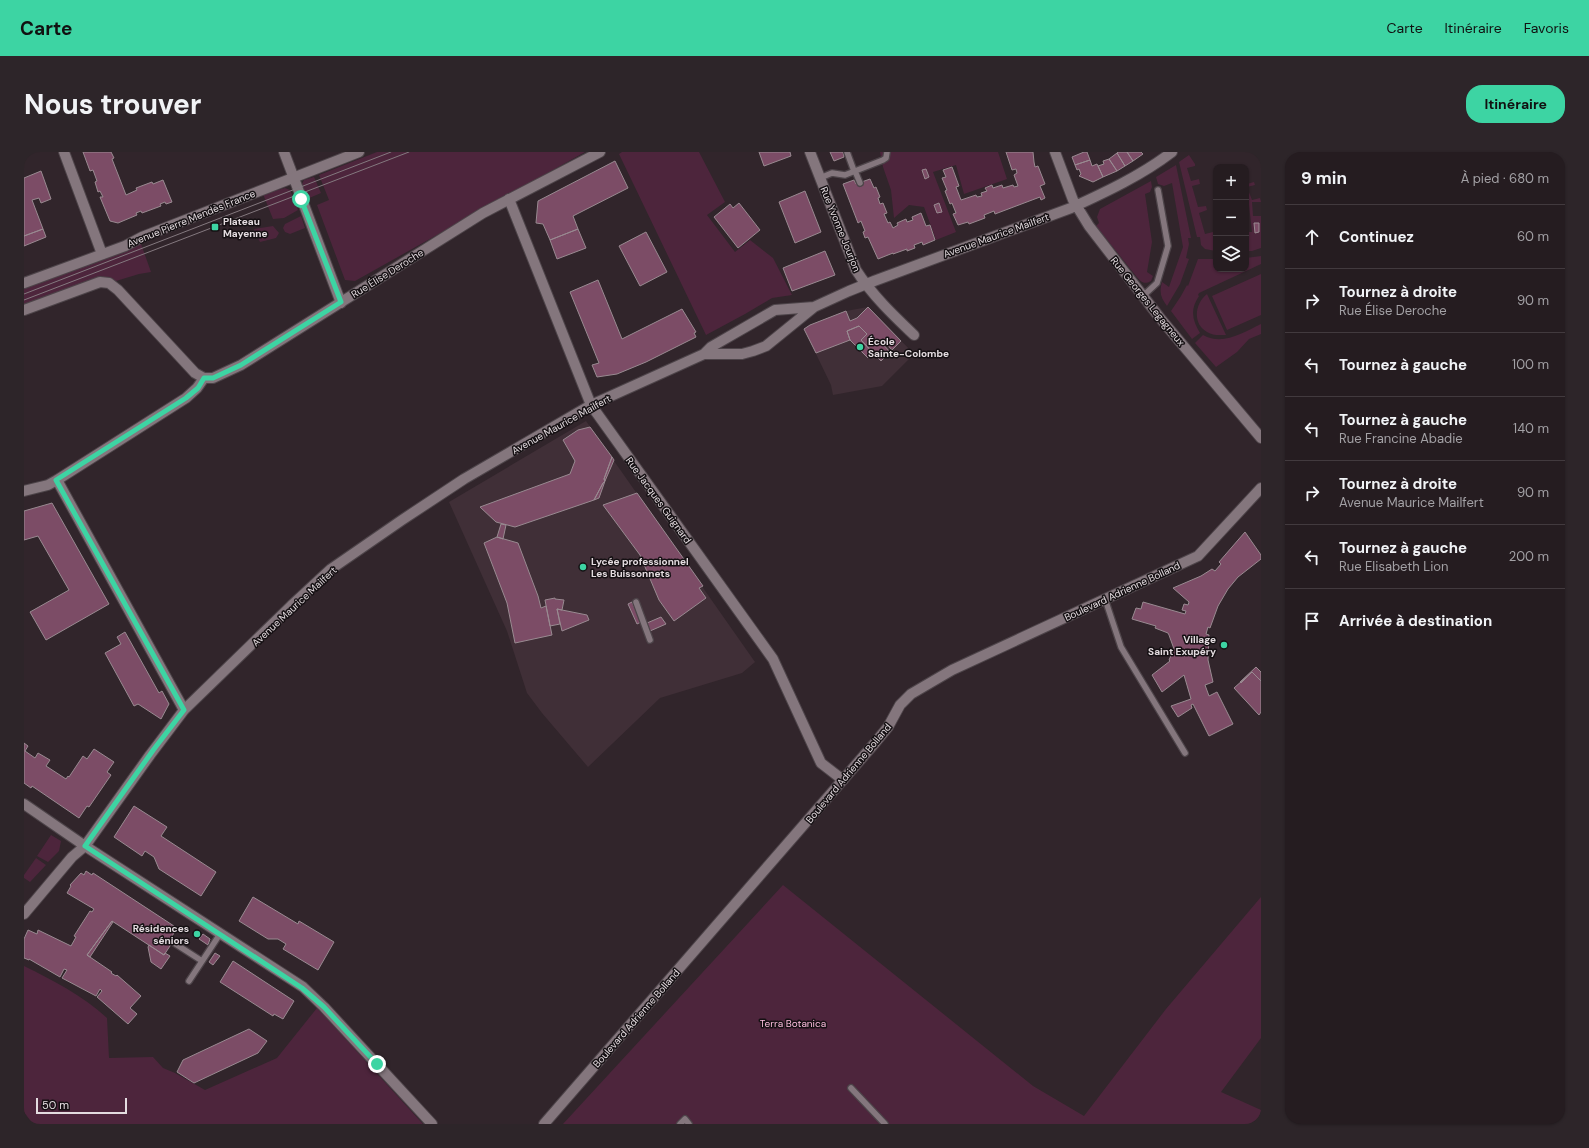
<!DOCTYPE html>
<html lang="fr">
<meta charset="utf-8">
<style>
:root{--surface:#251c20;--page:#2d2529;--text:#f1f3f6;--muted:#a3a1a5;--line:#423a3e;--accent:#3dd4a3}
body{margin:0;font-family:"DM Sans",sans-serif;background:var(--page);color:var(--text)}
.controls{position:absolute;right:12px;top:12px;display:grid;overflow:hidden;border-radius:8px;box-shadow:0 1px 3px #0004}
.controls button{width:36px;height:36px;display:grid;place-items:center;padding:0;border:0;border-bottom:1px solid var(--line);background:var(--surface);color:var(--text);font:20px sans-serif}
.scale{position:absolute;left:12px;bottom:10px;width:91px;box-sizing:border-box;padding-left:4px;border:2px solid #e4dce0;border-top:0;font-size:11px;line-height:14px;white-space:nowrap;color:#e4dce0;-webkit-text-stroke:3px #151013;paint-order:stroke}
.stop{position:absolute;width:12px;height:12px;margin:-9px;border:3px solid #3dd4a3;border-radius:50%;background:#fff}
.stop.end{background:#3dd4a3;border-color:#fff;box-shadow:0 1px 4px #0008}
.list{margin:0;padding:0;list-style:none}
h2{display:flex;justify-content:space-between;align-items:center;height:52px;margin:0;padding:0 16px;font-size:17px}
h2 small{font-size:13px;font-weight:400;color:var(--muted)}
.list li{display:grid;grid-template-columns:26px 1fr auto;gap:12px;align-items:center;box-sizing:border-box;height:64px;padding:0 16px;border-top:1px solid var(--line)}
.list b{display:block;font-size:15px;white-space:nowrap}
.list p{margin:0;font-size:13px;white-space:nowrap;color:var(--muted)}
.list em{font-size:13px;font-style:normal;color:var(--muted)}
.icon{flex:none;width:22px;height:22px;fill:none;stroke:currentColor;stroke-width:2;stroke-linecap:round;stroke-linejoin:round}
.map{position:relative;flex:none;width:1237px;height:972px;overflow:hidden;border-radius:16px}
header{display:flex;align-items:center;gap:24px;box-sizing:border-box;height:56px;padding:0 20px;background:var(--accent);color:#111}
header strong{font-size:19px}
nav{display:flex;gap:22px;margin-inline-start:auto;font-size:14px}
.intro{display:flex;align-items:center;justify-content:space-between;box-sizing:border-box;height:96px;padding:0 24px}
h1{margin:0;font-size:28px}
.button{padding:10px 18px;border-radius:16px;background:var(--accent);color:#111;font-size:14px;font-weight:700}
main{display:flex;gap:24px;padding:0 24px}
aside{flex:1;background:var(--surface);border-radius:16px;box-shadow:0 1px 3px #0004}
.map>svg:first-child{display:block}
</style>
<header>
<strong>Carte</strong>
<nav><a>Carte</a><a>Itinéraire</a><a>Favoris</a></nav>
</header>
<div class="intro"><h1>Nous trouver</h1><a class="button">Itinéraire</a></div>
<main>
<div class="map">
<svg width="1237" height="972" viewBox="0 0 1237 972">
<rect width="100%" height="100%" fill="#31252b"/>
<!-- built -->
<path fill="#402f37" d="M844 155 890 202 858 234 809 243 807 233 780 177 786 173 822 159Z
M562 269 731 510 718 521 636 546 564 615 518 561 503 541 483 479 425 350Z"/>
<!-- green -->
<path fill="#4d253c" d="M353 0H561L331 129 321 128 293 53 305 48 295 23Z
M598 0H675L701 50 683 63 711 100 726 88 749 106 768 143 748 146 721 162 682 183 595 2Z
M856 0H974L983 27 940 42 932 13 909 20 932 80 912 88 900 55 885 53 870 66 867 38 859 15Z
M1165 3 1171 12V14L1163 16 1167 29 1175 27 1176 32 1168 34 1174 55 1182 54 1183 58 1175 61 1181 82 1189 80 1192 99 1181 97 1177 93 1176 85H1173L1155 10Z
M1152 13 1167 86H1164L1165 92 1162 106 1165 107 1156 132 1143 154C1137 146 1135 141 1138 130L1145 135 1159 95 1148 31 1140 34 1134 32 1132 25Z
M290 25 297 41 283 47 278 32 280 28Z
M1127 29 1128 35 1126 40 1121 42 1128 90 1123 120 1129 124 1127 129C1120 133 1117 130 1112 124L1072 74 1075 71 1073 65 1076 57Z
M1230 30 1231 33 1223 35 1228 48 1236 46 1237 50H1228L1229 64H1237V96L1228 99H1222V80H1228L1225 53H1222V50L1224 49 1222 42V31L1223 32Z
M261 36 266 38 274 58 260 66 249 67 239 42Z
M277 64 281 76 266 82 261 80 259 76 261 72Z
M249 74 255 81 252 86 236 90 230 77Z
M116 89 127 120 115 122 92 129 75 125 0 154V136L105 96Z
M1237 104V112L1175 141 1174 143 1175 144C1166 157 1168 168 1176 181L1168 187 1147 159 1157 144 1163 133 1164 134 1174 107H1192V117H1222V106Z
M1237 122V163L1203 178 1188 144Z
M1183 142 1202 183C1195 183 1189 184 1183 180 1168 172 1171 151 1183 142Z
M1237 172V182L1225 187 1213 200 1192 215 1171 191 1179 183C1199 194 1218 181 1237 172Z
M27 683 37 689 35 699 24 710 13 704Z
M12 706 22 713 6 730 0 726V723Z
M759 733 1009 934 1060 964 1142 857 1237 745V886L1197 940 1237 958V972H539Z
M0 814C30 829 58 843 83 866L85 906 129 905 139 916 151 921 181 938 253 906 293 856 399 972H9L0 960Z"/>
<!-- building -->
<path fill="#7c4c66" stroke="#998a91" d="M59 0H87L90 6 88 7 102 43 113 38 112 36 128 30 129 32 139 28 148 50 142 52 141 50 136 52 137 54 118 61 117 59 112 61 113 63 94 71 86 69 76 45H79L76 39 74 40 71 30 73 29 69 18 66 19Z
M735 0H766L767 4 740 14Z
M806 0H819L820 5 810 9Z
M982 0H1009L1010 10 1011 15 1014 14 1021 32 1016 34 1021 46 1017 48 1016 45 971 62 970 59 960 63 961 66 945 72 944 70 934 73 929 62 932 61 928 51 926 52 921 39 923 38 918 26 922 25 919 18 928 15 935 34 932 35 937 48 952 43 953 45 958 44 957 41 963 39 961 36 968 33 969 36 978 33 979 36 989 33 990 35 994 34 990 23 993 21 992 17 988 18Z
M1060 0H1063L1066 8 1051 13 1048 5Z
M1094 0H1103L1109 9 1101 14 1093 1Z
M1103 0H1117L1119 2 1109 9Z
M1093 1 1101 14 1093 19 1085 7Z
M1085 7 1093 19 1079 25 1074 14 1080 12 1079 9Z
M1066 8 1068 14 1073 12 1079 25 1069 30 1055 24 1057 22 1055 17 1053 18 1051 13Z
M591 9 604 36 549 64 554 77 526 88 519 72 512 71 514 49Z
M902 17 905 25 901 27 898 18Z
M17 19 27 47 17 51 15 46 8 48 19 77 0 84V26Z
M846 27 850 36 852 35 856 45 854 46 856 52 859 51 863 61 860 62 864 71 866 70 869 76 874 73 873 71 882 67 883 70 889 68 888 65 897 61 902 74 906 73 911 88 899 93 898 90 890 93 891 96 883 99V97L869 102V101L854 107 844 85 841 86 839 80 841 79 837 69 834 71 819 32 830 28 832 32Z
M781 39 797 80 771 91 755 50Z
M715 51 736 78 714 96 690 65 706 52 709 56Z
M915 51 918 60 913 61 910 53Z
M1230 71H1235V80L1231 81Z
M19 77 22 85 0 94V84Z
M554 77 562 96 533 107 526 88Z
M622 80 643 120 616 134 595 94Z
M801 99 811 123 768 139 759 116Z
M574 128 598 187 658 157 672 180 670 181 672 185 622 210 593 222 573 225 568 213 575 211 546 140Z
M844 155 877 189 868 198 859 188 857 190 866 200 857 209 837 188 843 182 835 174 823 179 826 188 792 201 780 177 786 173 822 159 826 169 833 166Z
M835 174 843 182 837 188 849 201 844 206 826 188 823 179Z
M566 275 588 305 580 327 581 329 579 331 570 348 491 375 472 370 456 355 546 322 551 309 539 288 554 278Z
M588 305 590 308 581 329 580 327Z
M581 329 575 346 570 348 579 331Z
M613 341 679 434 675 436 682 446 650 469 635 448 616 403 579 353Z
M28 351 85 452 22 488 6 460 45 438 14 384 0 388V359Z
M477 372 482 373 479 387 473 385Z
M1221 380 1237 403V407L1214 425 1204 437 1194 454 1186 476 1184 475 1182 482 1185 483 1184 508 1189 530 1181 533 1185 544 1193 540 1209 572 1185 584 1169 552 1167 553 1168 556 1154 565 1147 554 1167 547 1160 523 1138 540 1128 523 1146 509 1145 508 1150 497 1145 483 1144 481 1131 476 1132 474 1108 467 1112 456 1117 457 1119 450 1161 462 1162 459 1158 458 1160 452 1164 453 1165 450 1149 436 1177 424 1188 417 1191 419 1197 412 1195 410Z
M473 385 494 391 514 444 517 456 522 454 528 483 491 491 483 451 460 391Z
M531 446V447L540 448 538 458 533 457 536 472 526 474 521 448Z
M608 450 617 470 613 472 604 452Z
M533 457 563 463 565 468 538 479Z
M637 465 642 472 626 479 623 471Z
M101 480 135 541 138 539 145 552 137 567 114 552 110 554 81 501 97 492 93 485Z
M1232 515 1237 520V529L1228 520 1217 531 1216 530Z
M1228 520 1237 529V560L1235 563 1210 536Z
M0 591 4 594 1 599 11 606 14 601 26 608 22 614 42 627 44 624 45 625 59 604 63 607 70 597 90 610 83 620 87 623 65 655 63 654 55 666 8 634 7 636 0 631Z
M110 654 143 675 137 684 192 720 177 744 135 717 130 705 121 699 118 704 90 685Z
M62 719 68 723 69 721 153 776 145 789 148 791 140 803 88 769 63 803 88 820 87 821 92 824 93 823 117 844 106 856 113 862 104 872 73 845 78 839 76 837 72 844 38 826 43 818 40 817 36 825 5 807V808L0 806V787L4 778 13 782 14 778 47 794 52 785 50 784 57 773 66 759 68 760 70 757 43 741 47 734 46 733 57 721 60 723Z
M229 745 274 772 275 769 310 790 294 818 259 797 262 792 254 787H244L215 769Z
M88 769 89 770 66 805 63 803Z
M179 782 186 787 184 793 175 787Z
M125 793 140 803 141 801 146 804 137 817 127 810 124 795Z
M191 801 196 804 189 813 185 810Z
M209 809 270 849 259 867 250 862 249 864 196 830Z
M225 877 243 889 234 901 170 931 153 920 159 908Z"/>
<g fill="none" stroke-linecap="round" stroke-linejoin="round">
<defs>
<path id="lane" d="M823 0 830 19
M831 19 836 31
M796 26 808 21 821 23 859 8 862 6 863 0
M1119 144 1133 131 1144 94 1134 38
M1081 447 1097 495 1161 601
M612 450 626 488
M150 791 178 809
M165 829 196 782
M827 936 861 972
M656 972 661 967 665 972"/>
<path id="street" d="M40 0 78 102
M260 0 317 151
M786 0 832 118C848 143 869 163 890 183
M1031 0 1049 48 1065 74 1136 166 1237 286
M485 47 567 253 749 507 797 611 819 628
M680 202H718L729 199 742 194 790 155 825 139 850 129 1047 56C1082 40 1118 23 1148 0
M33 328 160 558
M0 339 24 333 33 328 162 246 173 236 180 226
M0 652 61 694 279 835 300 855 408 972
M0 762 48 705 61 694 126 603 160 558 267 454 307 417 378 368 440 327 567 253 680 202 687 195 751 158 790 155
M520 972 850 592 864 575 876 553 887 542 928 518 1174 404 1237 336"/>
<path id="secondary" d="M0 131 101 94 118 85 335 0
M0 158 76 130 85 131 94 138 171 221 180 226H189L217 213 459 61 576 0"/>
</defs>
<!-- lane casing -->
<use href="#lane" stroke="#4d4449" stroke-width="8"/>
<!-- street casing -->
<use href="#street" stroke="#4d4449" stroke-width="12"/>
<!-- secondary casing -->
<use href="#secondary" stroke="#4d4449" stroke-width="12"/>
<!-- lane -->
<use href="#lane" stroke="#84767d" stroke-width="5.5"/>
<!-- street -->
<use href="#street" stroke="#84767d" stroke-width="10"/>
<!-- secondary -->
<use href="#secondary" stroke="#84767d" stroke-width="10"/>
<!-- tram -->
<path stroke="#84797f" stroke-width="1" d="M0 142 367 0
M0 148 385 0"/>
</g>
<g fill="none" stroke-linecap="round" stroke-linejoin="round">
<!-- route -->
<path stroke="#3dd4a3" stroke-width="5" d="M277 47 317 150 217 213 189 226H180L174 236 162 246 32 328 160 558 130 597 61 694 278 836 300 855 353 912"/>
</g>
<!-- markers -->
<g fill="#3dd4a3" stroke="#151013" stroke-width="1.5">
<rect x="187" y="71" width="8" height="8" rx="2"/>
<circle cx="836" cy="195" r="4"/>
<circle cx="559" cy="415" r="4"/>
<circle cx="1200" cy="493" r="4"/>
<circle cx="173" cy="782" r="4"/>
</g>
<g text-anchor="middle" stroke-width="3" stroke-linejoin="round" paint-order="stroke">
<!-- street labels -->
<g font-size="10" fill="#e4dce0" stroke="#151013">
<text transform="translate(167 66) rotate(-22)" y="4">Avenue Pierre Mendès France</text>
<text transform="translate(817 77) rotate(68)" y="4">Rue Yvonne Jourjon</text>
<text transform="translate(972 83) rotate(-20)" y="4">Avenue Maurice Mailfert</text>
<text transform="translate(363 121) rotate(-32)" y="4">Rue Élise Deroche</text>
<text transform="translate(1124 149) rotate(51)" y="4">Rue Georges Legagneux</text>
<text transform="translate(537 272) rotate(-29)" y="4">Avenue Maurice Mailfert</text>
<text transform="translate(635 348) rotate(54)" y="4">Rue Jacques Guignard</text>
<text transform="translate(1098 439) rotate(-25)" y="4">Boulevard Adrienne Bolland</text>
<text transform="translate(270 454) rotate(-43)" y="4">Avenue Maurice Mailfert</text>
<text transform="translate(824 621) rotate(-50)" y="4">Boulevard Adrienne Bolland</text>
<text transform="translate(612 866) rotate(-49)" y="4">Boulevard Adrienne Bolland</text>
</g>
<!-- poi labels -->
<g font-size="10" font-weight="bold" fill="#e4dce0" stroke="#151013" text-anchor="start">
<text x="199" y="73">Plateau<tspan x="199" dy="12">Mayenne</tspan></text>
<text x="844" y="193">École<tspan x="844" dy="12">Sainte-Colombe</tspan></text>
<text x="567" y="413">Lycée professionnel<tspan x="567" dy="12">Les Buissonnets</tspan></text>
<text x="1192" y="491" text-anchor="end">Village<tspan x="1192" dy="12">Saint Exupéry</tspan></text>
<text x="165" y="780" text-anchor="end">Résidences<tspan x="165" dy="12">séniors</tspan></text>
</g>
<!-- park labels -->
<g font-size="10" fill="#fdbdde" stroke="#151013">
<text x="769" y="875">Terra Botanica</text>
</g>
</g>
</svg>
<div class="controls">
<button>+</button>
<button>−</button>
<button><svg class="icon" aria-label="layers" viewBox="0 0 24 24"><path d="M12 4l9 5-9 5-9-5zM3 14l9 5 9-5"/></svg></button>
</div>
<div class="scale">50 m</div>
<div class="stop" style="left:277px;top:47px"></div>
<div class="stop end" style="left:353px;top:912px"></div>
</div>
<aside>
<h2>9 min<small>À pied · 680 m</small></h2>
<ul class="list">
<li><svg class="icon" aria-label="ahead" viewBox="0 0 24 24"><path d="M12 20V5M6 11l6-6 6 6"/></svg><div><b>Continuez</b></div><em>60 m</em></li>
<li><svg class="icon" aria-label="right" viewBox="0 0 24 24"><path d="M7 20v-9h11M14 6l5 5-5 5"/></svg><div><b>Tournez à droite</b><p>Rue Élise Deroche</p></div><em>90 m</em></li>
<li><svg class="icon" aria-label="left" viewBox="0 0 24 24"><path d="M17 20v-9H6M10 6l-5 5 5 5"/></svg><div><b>Tournez à gauche</b></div><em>100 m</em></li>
<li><svg class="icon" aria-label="left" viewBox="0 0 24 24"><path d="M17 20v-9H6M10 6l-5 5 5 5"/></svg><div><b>Tournez à gauche</b><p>Rue Francine Abadie</p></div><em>140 m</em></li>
<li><svg class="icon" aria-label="right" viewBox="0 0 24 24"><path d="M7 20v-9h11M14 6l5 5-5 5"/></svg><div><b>Tournez à droite</b><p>Avenue Maurice Mailfert</p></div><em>90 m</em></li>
<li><svg class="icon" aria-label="left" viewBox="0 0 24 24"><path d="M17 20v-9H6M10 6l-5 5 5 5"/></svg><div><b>Tournez à gauche</b><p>Rue Elisabeth Lion</p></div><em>200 m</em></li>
<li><svg class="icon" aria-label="arrive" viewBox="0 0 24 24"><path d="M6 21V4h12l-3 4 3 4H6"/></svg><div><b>Arrivée à destination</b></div></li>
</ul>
</aside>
</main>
